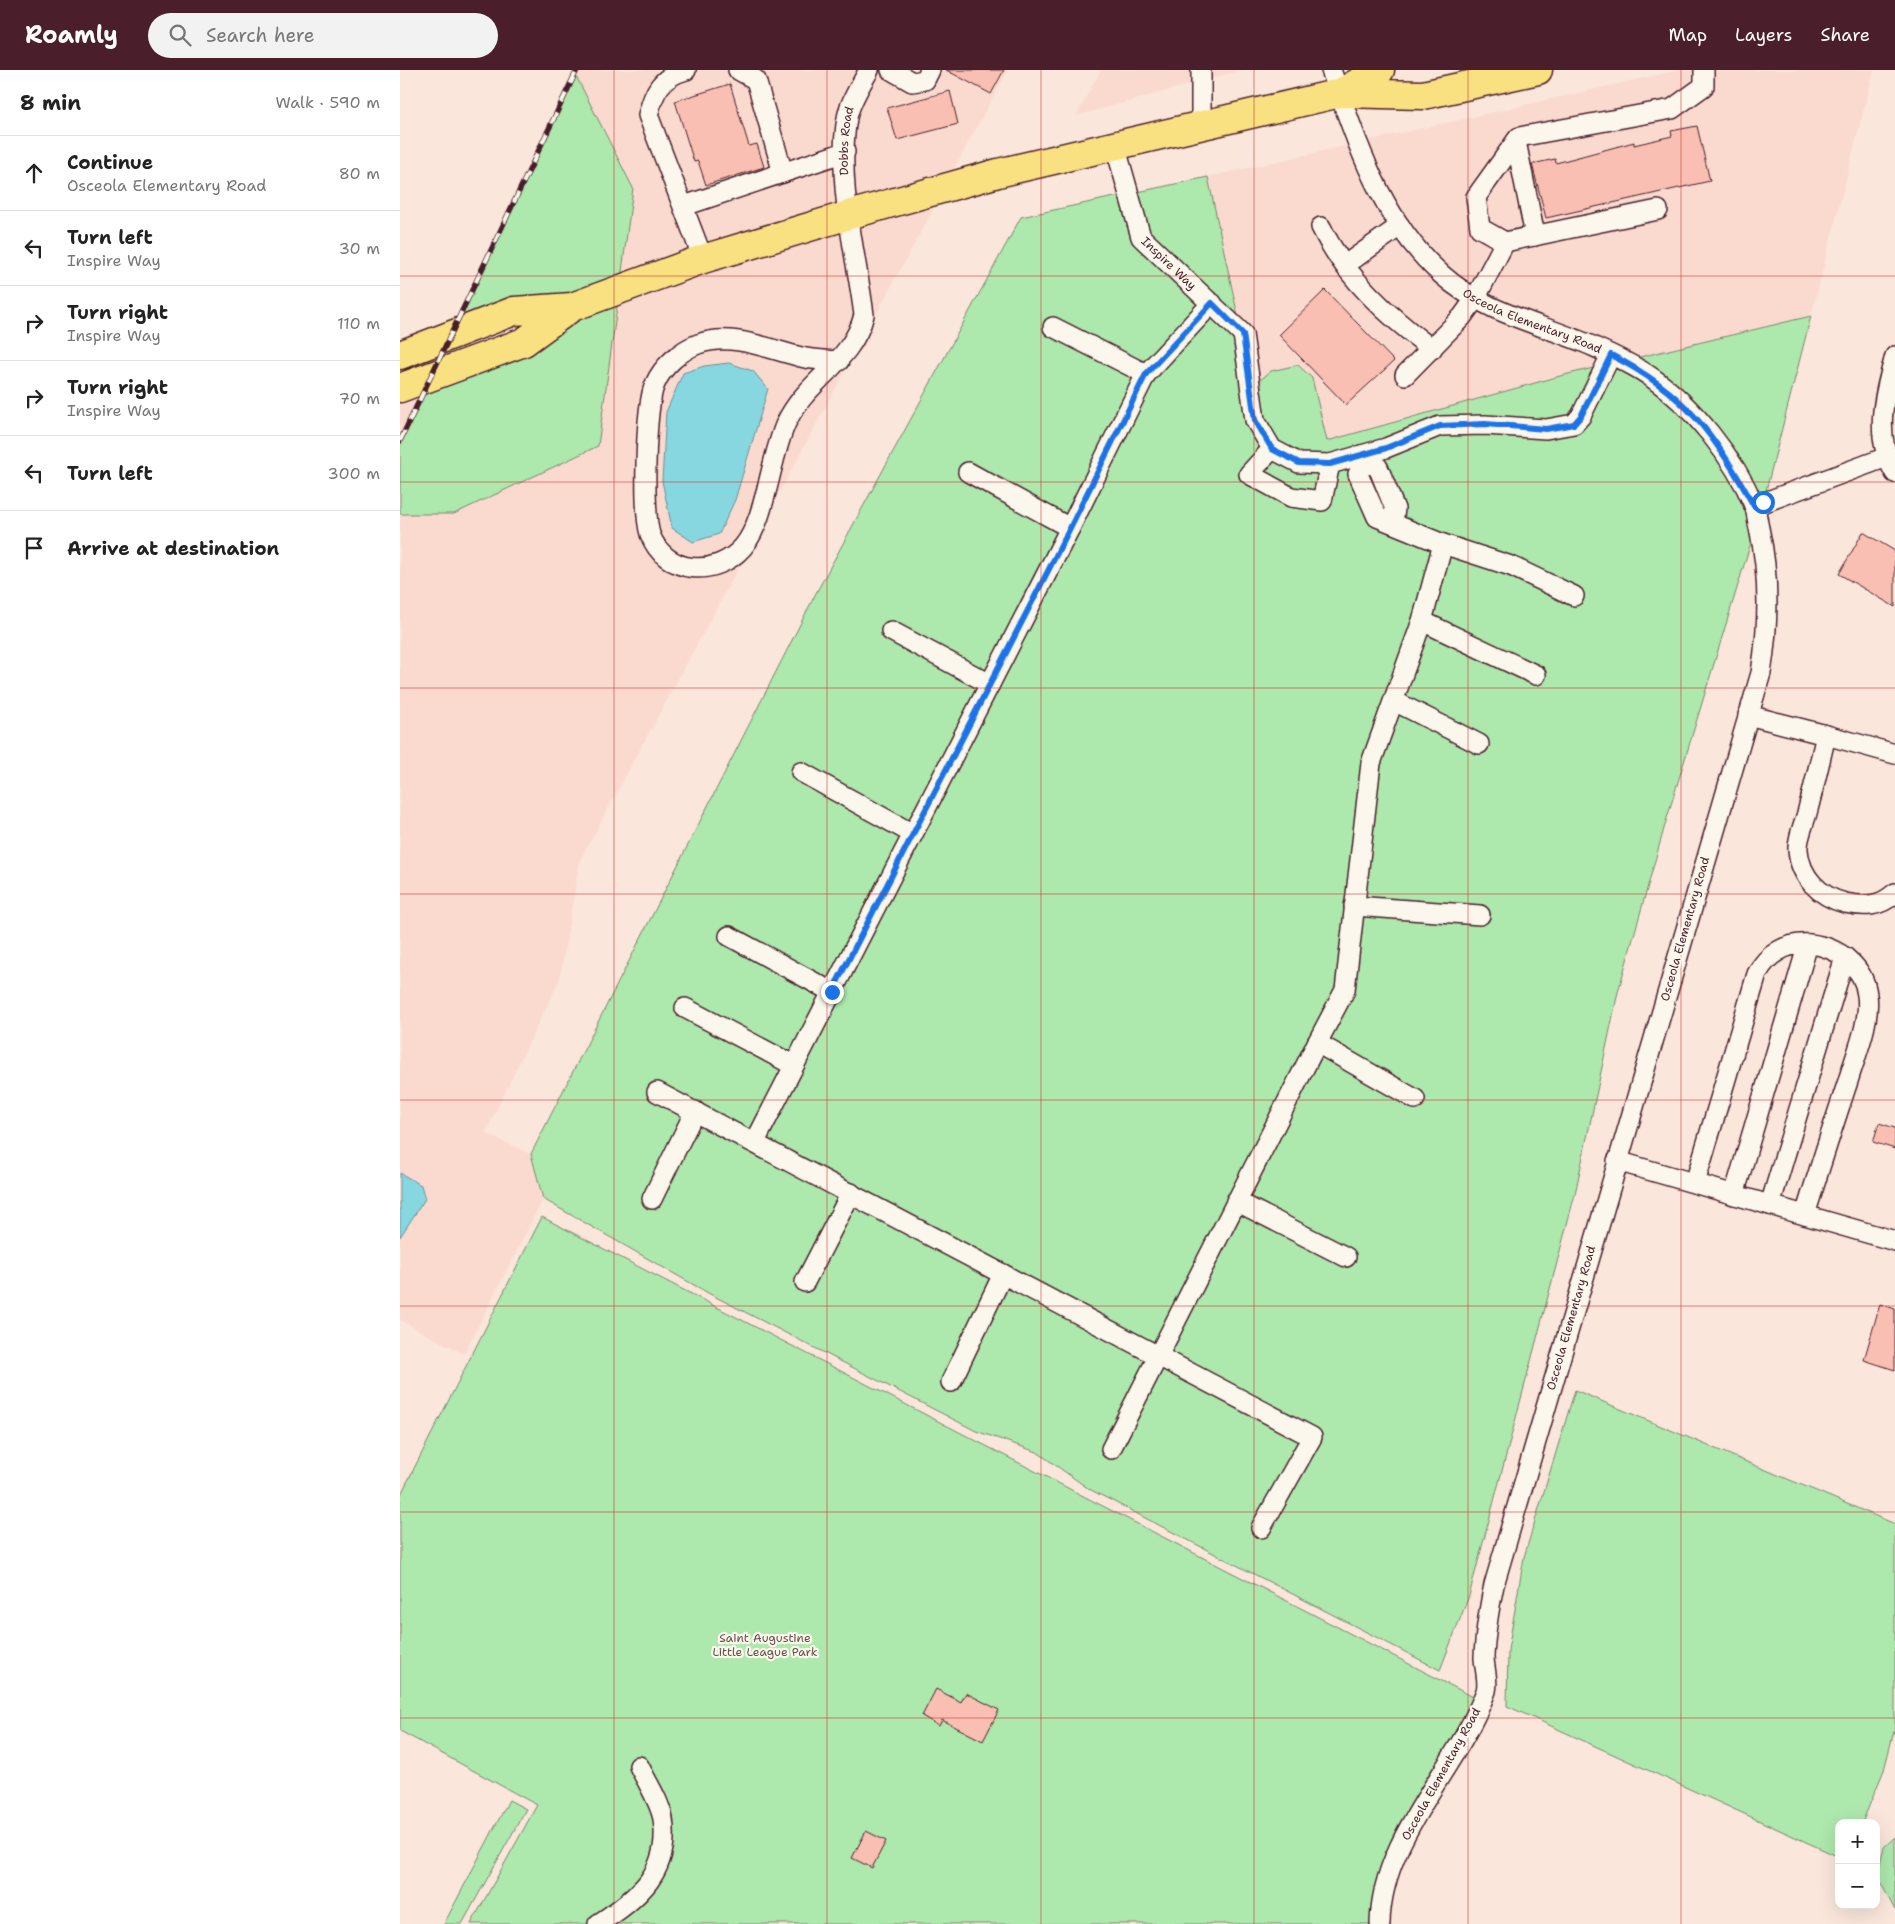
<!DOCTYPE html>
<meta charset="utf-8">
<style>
:root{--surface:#fff;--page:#f2f2f2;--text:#222;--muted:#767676;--line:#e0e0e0;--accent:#4a1f2b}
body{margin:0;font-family:"Shantell Sans",sans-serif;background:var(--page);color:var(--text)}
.controls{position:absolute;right:15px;bottom:15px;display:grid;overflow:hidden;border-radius:10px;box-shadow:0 5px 20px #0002}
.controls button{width:45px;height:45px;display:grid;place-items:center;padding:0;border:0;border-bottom:1px solid var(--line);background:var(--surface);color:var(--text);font:25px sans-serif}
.stop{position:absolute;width:15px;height:15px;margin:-11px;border:4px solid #1a73e8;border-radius:50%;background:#fff}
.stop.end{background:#1a73e8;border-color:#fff;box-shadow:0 1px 5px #0008}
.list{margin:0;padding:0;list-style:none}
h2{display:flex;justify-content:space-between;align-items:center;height:65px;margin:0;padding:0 20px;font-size:21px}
h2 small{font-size:16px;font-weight:400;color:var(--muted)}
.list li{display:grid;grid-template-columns:32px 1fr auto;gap:15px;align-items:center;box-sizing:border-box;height:75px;padding:0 20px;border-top:1px solid var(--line)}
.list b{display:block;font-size:19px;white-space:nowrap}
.list p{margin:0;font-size:16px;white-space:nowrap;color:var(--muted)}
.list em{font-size:16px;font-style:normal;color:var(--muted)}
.icon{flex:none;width:28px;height:28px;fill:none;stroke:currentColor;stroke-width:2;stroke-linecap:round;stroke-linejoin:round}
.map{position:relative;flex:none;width:1495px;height:1854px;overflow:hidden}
header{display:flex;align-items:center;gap:30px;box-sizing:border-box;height:70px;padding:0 25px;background:var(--accent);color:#fff}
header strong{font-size:24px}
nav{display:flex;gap:28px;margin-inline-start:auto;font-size:18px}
.search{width:350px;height:45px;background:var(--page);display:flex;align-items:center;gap:12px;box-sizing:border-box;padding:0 18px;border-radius:28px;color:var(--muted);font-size:19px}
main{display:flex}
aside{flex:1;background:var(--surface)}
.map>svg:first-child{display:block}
</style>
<header>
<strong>Roamly</strong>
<div class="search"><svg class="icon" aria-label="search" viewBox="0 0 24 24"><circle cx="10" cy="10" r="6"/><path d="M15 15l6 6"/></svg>Search here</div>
<nav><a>Map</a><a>Layers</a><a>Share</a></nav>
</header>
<main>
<aside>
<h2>8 min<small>Walk · 590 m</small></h2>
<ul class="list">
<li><svg class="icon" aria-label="ahead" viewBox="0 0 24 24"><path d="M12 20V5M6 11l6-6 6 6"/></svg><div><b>Continue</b><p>Osceola Elementary Road</p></div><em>80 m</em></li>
<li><svg class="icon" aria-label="left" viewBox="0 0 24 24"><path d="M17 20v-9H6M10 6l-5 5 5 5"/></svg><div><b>Turn left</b><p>Inspire Way</p></div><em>30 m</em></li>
<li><svg class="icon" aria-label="right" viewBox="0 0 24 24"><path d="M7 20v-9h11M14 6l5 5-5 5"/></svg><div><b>Turn right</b><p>Inspire Way</p></div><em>110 m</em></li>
<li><svg class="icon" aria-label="right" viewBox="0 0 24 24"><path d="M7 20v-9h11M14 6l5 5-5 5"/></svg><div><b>Turn right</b><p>Inspire Way</p></div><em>70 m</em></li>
<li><svg class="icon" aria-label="left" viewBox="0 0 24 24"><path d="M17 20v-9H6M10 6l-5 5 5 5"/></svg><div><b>Turn left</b></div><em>300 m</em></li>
<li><svg class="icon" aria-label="arrive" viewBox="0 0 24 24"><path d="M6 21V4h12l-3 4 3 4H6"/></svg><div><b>Arrive at destination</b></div></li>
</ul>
</aside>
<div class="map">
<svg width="1495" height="1854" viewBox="0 0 1495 1854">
<rect width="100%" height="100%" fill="#fae6db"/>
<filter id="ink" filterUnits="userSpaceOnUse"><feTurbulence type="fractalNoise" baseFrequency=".02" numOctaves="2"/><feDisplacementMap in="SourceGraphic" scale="10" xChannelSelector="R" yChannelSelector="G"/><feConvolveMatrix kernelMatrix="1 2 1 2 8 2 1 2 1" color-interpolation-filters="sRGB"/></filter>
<g filter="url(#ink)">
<!-- built -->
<path fill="#fadacf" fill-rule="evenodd" d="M177 0H459L436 70 434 104 438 138 221 209 175 4Z
M479 0H608L550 106 457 133 453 102 456 48 463 30Z
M701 0H842L676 46Z
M1279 0H1474L1411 246 1160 306 926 371 853 317 808 107Z
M538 130 180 790 159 911 85 1063 131 1084 143 1129 64 1284 0 1250V1167L25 1129 21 1115 0 1103V444H54L218 230 305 199ZM266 342 272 458 262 411Z
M25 319 0 372V328Z"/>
<!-- green -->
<path fill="#ade8ad" stroke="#7c846c" d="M175 4 233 118 221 209 177 225 56 254Z
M808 107 853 316 871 301 898 295 912 308 927 371 1160 306 1411 246 1362 436 1267 748 1218 922 1175 1124 1069 1526 1040 1600 689 1419 637 1382 576 1361 308 1223 143 1129 131 1084 416 523 621 147Z
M218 230 198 376 54 444H0V372L25 319 174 246Z
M142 1147 1081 1631 1005 1764 980 1854H71L137 1735 0 1661V1426Z
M1175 1320 1495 1454V1657L1484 1700 1462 1753H1439V1787L1107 1636 1108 1580 1124 1487Z
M109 1730 126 1739 62 1854H44Z
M1495 1767V1840L1477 1806 1484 1777Z"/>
<!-- water -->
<path fill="#86d7df" stroke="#6e8d97" d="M329 293 353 301 368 319 335 430 319 464 293 472 272 458 262 411 266 342 283 303 304 296Z
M0 1103 21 1115 25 1129 0 1167Z"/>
<!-- building -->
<path fill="#f9bfb2" stroke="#4a1f2b" d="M546 0H604L591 24Z
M330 14 349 76 357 74 364 97 306 115 298 91 294 92 275 31Z
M550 21 558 54 497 70 487 38Z
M1297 56 1310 111 1146 148 1132 94 1155 89 1156 93 1234 72V75L1272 66 1271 61Z
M925 220 994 291 946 335 879 265Z
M1463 462 1495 481V537L1439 504Z
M1479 1053 1495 1058V1079L1473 1072Z
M1480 1234 1495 1239V1300L1464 1290Z
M536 1619 561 1632 566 1623 599 1640 583 1671 542 1650 539 1656 522 1646Z
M466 1761 486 1771 472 1798 452 1788Z"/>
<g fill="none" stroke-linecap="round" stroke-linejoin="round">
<defs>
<g id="minor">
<path d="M286 0C261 7 254 21 248 45L303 189"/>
<path d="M338 0 356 10 383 103"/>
<path d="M491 0 512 12 525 10 530 0"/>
<path id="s1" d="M931 0C958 74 981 150 1041 204 1084 243 1139 253 1190 275 1210 284 1233 294 1251 307 1293 336 1334 388 1354 435 1357 442 1357 451 1359 458 1370 507 1369 554 1361 603L1094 1515C1089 1539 1085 1562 1084 1587 1084 1597 1089 1611 1086 1621 1058 1698 981 1767 980 1854"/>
<path d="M801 55V0"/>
<path d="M1116 71 1135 166"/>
<path id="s2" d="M715 75 741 167 843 264 855 350 872 379 899 393 930 394 986 378 1040 356 1085 355 1146 359 1174 354 1181 346 1211 285"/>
<path d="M284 136 445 82"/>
<path d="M921 157C945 207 988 246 1032 279"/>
<path d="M1105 172 1080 158 1076 127 1119 67 1272 39 1304 16V0"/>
<path d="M945 195 1000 156"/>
<path d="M653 257 746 304"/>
<path d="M1495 286C1484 326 1473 365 1495 403"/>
<path id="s3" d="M439 291C426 290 413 290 401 287 368 279 332 262 298 274 281 280 262 297 255 314 245 335 243 442 250 464 265 505 316 508 343 477 366 450 370 388 386 353 406 310 452 293 464 245 456 181 436 114 447 48 450 31 461 15 469 0"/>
<path d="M1005 305 1062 247 1075 229 1105 172 1258 140"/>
<path d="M872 379 849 404 891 427 922 431 930 394"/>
<path d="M964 392 978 397 995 439 993 453"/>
<path d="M568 402 670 458"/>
<path d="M1354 436 1487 387"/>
<path d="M1043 474 1111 496 1174 526"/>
<path d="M1022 551 1136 605"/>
<path d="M491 561 590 614"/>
<path d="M994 631 1079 674"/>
<path d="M1348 645 1426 665"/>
<path d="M1495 684 1426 665C1420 691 1414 717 1407 743 1404 754 1397 769 1398 780 1400 807 1420 827 1445 833 1464 837 1480 837 1495 823"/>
<path d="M401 702 513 764"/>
<path d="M954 836 1080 845"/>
<path d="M329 866 432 922"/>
<path d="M285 938 393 995"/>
<path d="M917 973 945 920 971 693 1022 551 1043 474 977 447 958 404 964 392 961 385"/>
<path d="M257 1022 912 1367 861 1458"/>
<path d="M355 1072 670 458 746 304 812 233"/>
<path d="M1217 1091 1495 1171"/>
<path d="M1295 1113 1357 904C1367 884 1387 872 1410 874 1438 877 1464 896 1467 925 1471 951 1455 987 1448 1011 1433 1056 1419 1100 1405 1145"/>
<path d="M1334 1125 1408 874"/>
<path d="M252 1129 295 1041"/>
<path d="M836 1131 946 1187"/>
<path d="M1370 1135 1445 887"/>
<path d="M405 1212 451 1123"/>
<path d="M551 1312 603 1204"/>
<path d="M711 1379 917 973 1015 1029"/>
<path d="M198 1854C238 1828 271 1802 263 1749 260 1732 247 1712 239 1696"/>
</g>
<path id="highway" d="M940 23 980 0
M0 285 114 241 172 237 303 189 449 145 598 103 940 23 1023 25 1138 0
M0 318 124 272 172 237"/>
</defs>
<!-- minor casing -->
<use href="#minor" stroke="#4a1f2b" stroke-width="22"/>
<!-- highway casing -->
<use href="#highway" stroke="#4a1f2b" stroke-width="31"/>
<!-- minor -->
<use href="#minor" stroke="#fbf7ec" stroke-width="19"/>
<!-- highway -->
<use href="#highway" stroke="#f9e181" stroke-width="28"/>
<defs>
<path id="rail" d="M0 371 177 0"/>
</defs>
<!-- rail casing -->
<use href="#rail" stroke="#4a1f2b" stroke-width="5.5"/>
<!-- rail -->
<use href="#rail" stroke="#fbf7ec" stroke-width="4" stroke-dasharray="11" stroke-linecap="butt"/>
</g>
</g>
<g fill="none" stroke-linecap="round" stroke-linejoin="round" filter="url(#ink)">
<!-- route -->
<path stroke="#1a73e8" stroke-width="6" d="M432 922 670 458 746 304 812 233 843 264 855 350 872 379 899 393 930 394 986 378 1040 356 1085 354 1146 359 1174 354 1181 346 1211 285C1286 323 1314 364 1354 436L1363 432"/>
</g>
<!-- grid -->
<path fill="none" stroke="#d62828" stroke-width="1" stroke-opacity="0.55" d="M214 0V1854M427 0V1854M641 0V1854M854 0V1854M1068 0V1854M1281 0V1854M0 206H1495M0 412H1495M0 618H1495M0 824H1495M0 1030H1495M0 1236H1495M0 1442H1495M0 1648H1495"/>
<g text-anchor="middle" stroke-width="4.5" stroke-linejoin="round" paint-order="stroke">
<!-- street labels -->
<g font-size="12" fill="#4a1f2b" stroke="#fbf7ec">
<text dy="4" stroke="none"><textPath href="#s3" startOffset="911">Dobbs Road</textPath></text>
<text dy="4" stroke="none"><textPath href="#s2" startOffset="134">Inspire Way</textPath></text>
<text dy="4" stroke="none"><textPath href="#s1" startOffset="338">Osceola Elementary Road</textPath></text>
<text transform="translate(1285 859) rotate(-74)" y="4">Osceola Elementary Road</text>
<text transform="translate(1171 1248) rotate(-74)" y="4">Osceola Elementary Road</text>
<text transform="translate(1041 1704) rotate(-61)" y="4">Osceola Elementary Road</text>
</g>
<!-- park labels -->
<g font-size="12" fill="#63514c" stroke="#fbf7ec">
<text x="365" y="1572">Saint Augustine<tspan x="365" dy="14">Little League Park</tspan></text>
</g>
</g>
</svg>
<div class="controls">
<button>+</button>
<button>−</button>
</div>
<div class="stop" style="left:1363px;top:432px"></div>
<div class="stop end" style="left:432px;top:922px"></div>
</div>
</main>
